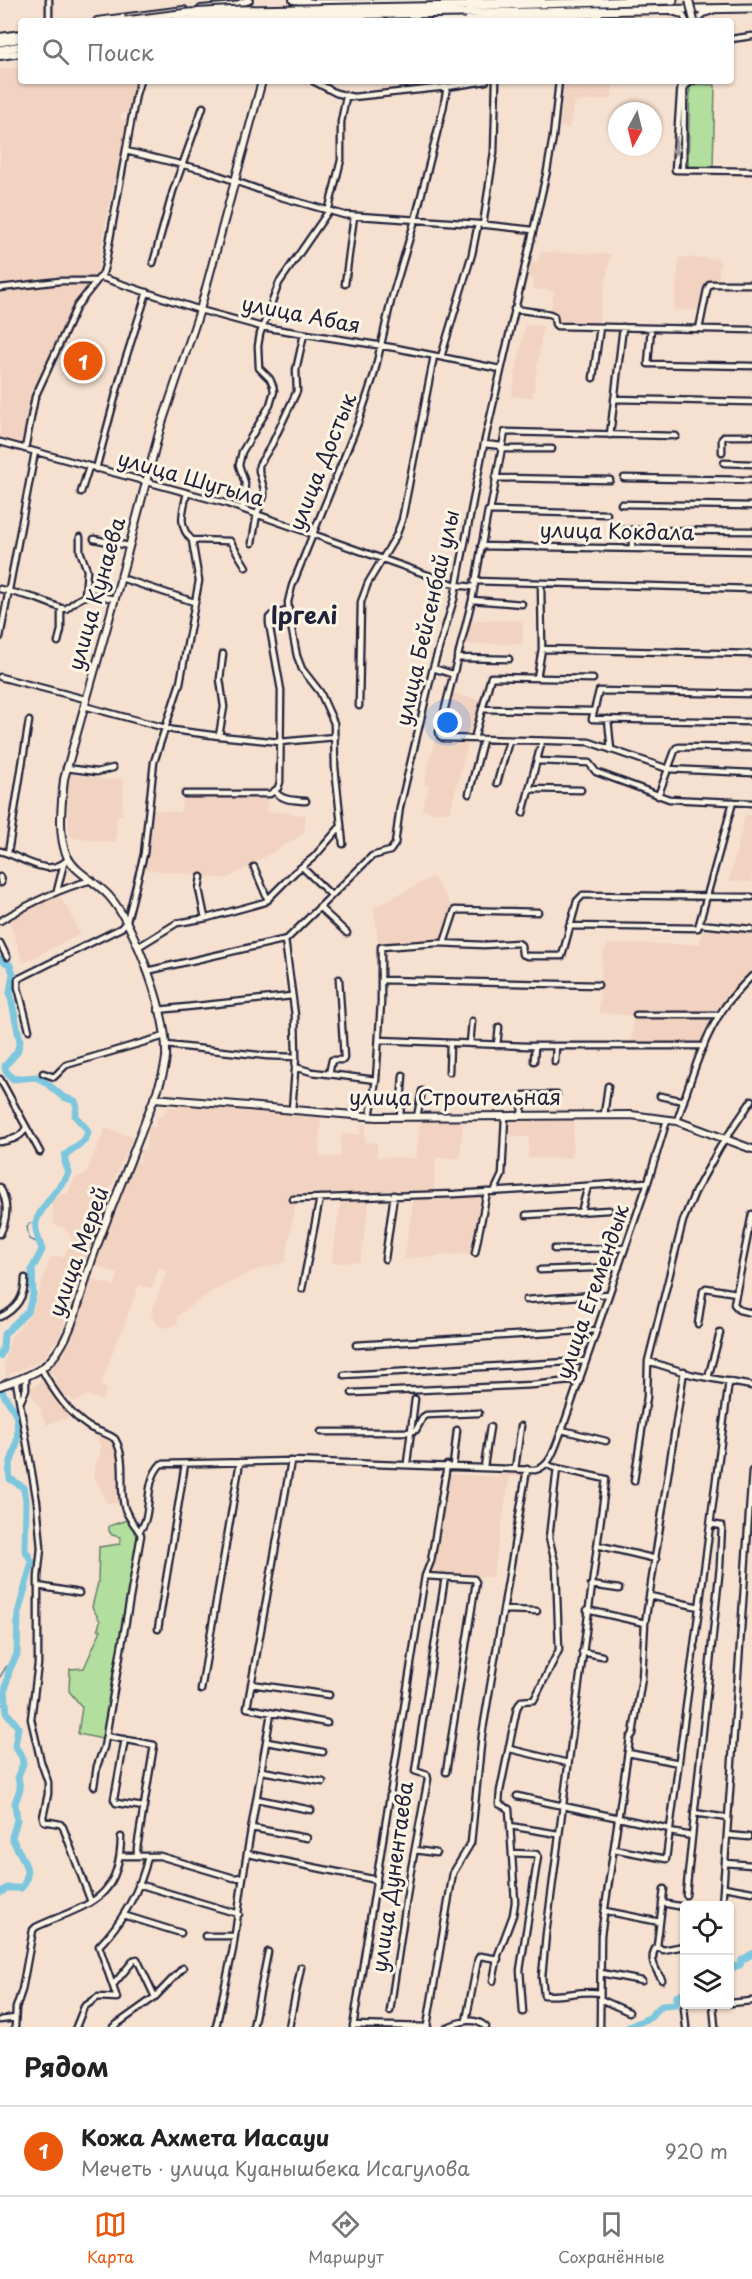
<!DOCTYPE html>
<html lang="ru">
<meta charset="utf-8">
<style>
:root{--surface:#fff;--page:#f6f6f6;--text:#222;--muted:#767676;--line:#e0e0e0;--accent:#ea580c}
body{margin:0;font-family:"Playpen Sans",sans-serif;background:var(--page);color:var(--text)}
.controls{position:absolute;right:18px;bottom:18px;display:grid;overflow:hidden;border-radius:6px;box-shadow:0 2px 4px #0004}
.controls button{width:54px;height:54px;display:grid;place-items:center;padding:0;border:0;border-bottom:2px solid var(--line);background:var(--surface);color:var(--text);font:30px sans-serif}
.compass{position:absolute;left:608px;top:102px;width:54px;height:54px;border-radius:50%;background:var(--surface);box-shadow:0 2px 4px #0004;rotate:187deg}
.you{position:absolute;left:448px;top:723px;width:21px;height:21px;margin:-15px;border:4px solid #fff;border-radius:50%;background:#1a73e8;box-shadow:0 0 0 9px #1a73e833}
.badge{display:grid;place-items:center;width:39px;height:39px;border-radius:50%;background:var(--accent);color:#fff;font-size:20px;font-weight:700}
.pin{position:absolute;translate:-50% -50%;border:3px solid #fff;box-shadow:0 2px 6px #0006}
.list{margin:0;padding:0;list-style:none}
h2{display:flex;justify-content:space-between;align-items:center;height:78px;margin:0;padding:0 24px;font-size:26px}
h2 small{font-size:20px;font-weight:400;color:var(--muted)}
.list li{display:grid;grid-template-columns:39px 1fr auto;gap:18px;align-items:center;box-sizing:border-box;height:90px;padding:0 24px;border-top:2px solid var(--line)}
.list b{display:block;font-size:22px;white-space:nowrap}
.list p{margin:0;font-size:20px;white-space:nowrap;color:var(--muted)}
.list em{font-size:20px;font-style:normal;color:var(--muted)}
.icon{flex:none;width:33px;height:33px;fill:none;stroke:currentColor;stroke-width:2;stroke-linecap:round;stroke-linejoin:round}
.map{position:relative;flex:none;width:752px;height:2027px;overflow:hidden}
.search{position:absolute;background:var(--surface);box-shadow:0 2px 4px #0004;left:18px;right:18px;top:18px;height:66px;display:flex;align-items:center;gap:15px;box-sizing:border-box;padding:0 21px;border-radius:6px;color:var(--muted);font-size:22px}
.sheet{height:168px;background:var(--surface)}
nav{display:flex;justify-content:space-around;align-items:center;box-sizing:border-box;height:84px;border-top:2px solid var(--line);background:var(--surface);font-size:16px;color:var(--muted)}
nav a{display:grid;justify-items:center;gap:3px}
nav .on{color:var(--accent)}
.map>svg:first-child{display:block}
</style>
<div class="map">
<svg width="752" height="2027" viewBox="0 0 752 2027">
<rect width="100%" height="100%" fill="#f6e1d0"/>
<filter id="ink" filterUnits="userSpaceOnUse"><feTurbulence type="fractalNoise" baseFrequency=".0167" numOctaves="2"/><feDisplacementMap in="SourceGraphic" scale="12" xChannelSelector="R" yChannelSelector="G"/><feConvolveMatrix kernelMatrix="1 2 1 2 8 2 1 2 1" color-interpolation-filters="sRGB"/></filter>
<g filter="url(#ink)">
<!-- built -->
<path fill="#f2d3c1" d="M21 67V81H134L131 111 121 114V119H129L106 218 98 272 76 301 31 398 24 445 0 439V69Z
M563 81H613L612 99 575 102 569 128 559 127 563 100 560 98Z
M545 252 611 254 598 324 560 322 555 313 550 312 554 291 533 289 535 279 525 277 529 261 537 263 540 253Z
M679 257 720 259 719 280 706 281 700 310H674Z
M525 325 543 326 533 397H511Z
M470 620H523V644H464Z
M452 693 482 700 472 736H445L442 733Z
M435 739 469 741 450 811 434 813 422 809 429 786 424 784Z
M70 774 111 780V778L124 779 122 815H117L116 843 72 838 69 832 67 798Z
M183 797 268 799 266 811 306 815 304 834 227 879 145 869 153 810 180 812Z
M745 815H752V882L729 881Z
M433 877 453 908 442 941 381 945 378 943 374 907Z
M57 894 70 911 80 934 23 963 9 921 33 904Z
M704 927 752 932V972L726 1001 717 1014 634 1013V1016L708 1017 711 1020 700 1044 632 1045 633 1016 599 1013 602 955 608 944H700L701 930Z
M178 1104 321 1117 319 1156 340 1157 341 1134H360L361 1124H366L365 1142 377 1143V1157L416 1158 420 1121H463L460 1158H436L434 1192 291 1197 290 1202H296L285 1262 253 1271 218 1288 186 1309 177 1317 178 1323 166 1328 158 1325 153 1319 151 1312 167 1272 159 1267 152 1288 139 1285 120 1337H118L101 1386 107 1389 102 1401 87 1395 75 1402 69 1397 66 1400 52 1384 56 1380 48 1368 67 1344 76 1325 91 1279 115 1286 118 1274 94 1265 134 1160 140 1163V1150H146L148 1127H156L157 1116 162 1117 168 1107H177Z
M574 1120 572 1158H528L529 1137H505L506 1121Z
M105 1128 133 1137 110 1189 61 1333 46 1355 38 1362 6 1376 4 1363 11 1337 32 1312 50 1258 58 1256 63 1258 73 1239 64 1228 54 1225 52 1203 54 1196 68 1193 75 1178 86 1173Z
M484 1195 473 1253 404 1259 414 1196Z
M370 1199 360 1262 331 1263 341 1200Z
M44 1378 49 1389 73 1416 47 1425 40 1412 42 1411 30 1393V1389Z
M104 1435 114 1440 117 1446 119 1460 121 1504 106 1503 101 1488 93 1477 95 1463 99 1457 101 1446 96 1438Z
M500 1470 522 1472V1476H510L493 1577 431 1575 448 1474 499 1476Z"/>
<!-- green -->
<path fill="#b2df9d" stroke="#6a806c" stroke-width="1.5" d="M690 84 715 85 713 168 688 167Z
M127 1520 138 1536V1543L103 1739 78 1734 82 1707 69 1691 70 1669 84 1668 101 1630 98 1629 100 1621 92 1607 98 1583 99 1547 120 1544V1537L112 1535 109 1531V1526Z"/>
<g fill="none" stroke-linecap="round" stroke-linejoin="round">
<!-- stream -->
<path stroke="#59859d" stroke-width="1.5" d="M36 1222 30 1223 27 1227 29 1239 39 1243
M0 1677 6 1667 12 1664
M0 1703 6 1707"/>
<!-- river -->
<path stroke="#7dc7de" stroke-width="7" d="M0 959 10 965 13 973 10 993 20 1041 17 1052 5 1066 6 1071 13 1079 36 1077 44 1081 63 1097 75 1101 77 1108 75 1116 86 1128 88 1133 85 1140 65 1155V1162L69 1173C62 1185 39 1209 36 1222 34 1232 40 1241 42 1250L32 1269 33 1295 28 1311 4 1334 3 1349 0 1356
M0 1387C4 1397 10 1403 15 1412 18 1419 18 1434 17 1441 15 1457 7 1461 10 1479L23 1487 26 1499 25 1550 32 1562 18 1613 17 1654 9 1671 5 1691 7 1713 18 1727 15 1746 22 1757 23 1764 18 1776 20 1789 15 1803 17 1820 12 1837C17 1853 37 1871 21 1888H7L0 1893
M730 1966 734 1967 740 1965 742 1960 752 1954
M629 2027 651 2017 654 2012 663 2005 676 2004 677 1996 684 1992"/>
<defs>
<path id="minor" d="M673 12 683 15 686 21
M49 21V0
M698 21 702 14 712 11
M731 39 752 36
M313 81 336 93 353 97 447 87 486 81
M681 81 675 170 752 171
M126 151 204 170 274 195 344 215 478 224 533 230
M683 170 684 89 686 85 693 81
M483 225 494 152 496 81
M153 263 173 191 203 107
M100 277 200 310 262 327 396 348 500 369
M345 284 354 216
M0 288 60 281H96
M514 309 550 314 554 316 555 324 557 326 752 330
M651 328 648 364 752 366
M699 329 707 290 710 284H752
M441 357 472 254 478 224
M593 378 600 327
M614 399 752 402
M610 435 623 327
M0 442 225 503 456 585 473 587
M484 444 502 446
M25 449 35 397 77 306 103 273 105 266 136 94 140 81
M501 449H552
M722 452V439L725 436H752
M724 463 752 464
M96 469 124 364 147 292
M495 478 610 480
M624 478 752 480
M81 492 89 467
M187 493C183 511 177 526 192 540L230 541 246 567
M621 504 752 506
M243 509 245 483 239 465 242 452 270 405 274 391 273 386 270 379 259 368 258 346 260 334 279 283 328 212 341 160V122L346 97
M490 511 505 432 676 436
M607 514 488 511 472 600 439 732 440 736 443 738 589 742 668 769 752 773
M617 530 752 531
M632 530V548
M80 537V551L87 570 85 595
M94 539 129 546
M252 543 257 514 264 496V489L259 471V465L272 444 297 391 296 370 304 334
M481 546 752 551
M121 578 194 602
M474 581 752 589
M0 589 35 598 61 608 66 609C85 592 91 593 114 599
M472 600 522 604
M0 637 35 452
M58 642 61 630V608
M542 649 752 654
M457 658 509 659
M433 668 452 674
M0 677 85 699
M537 678 542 649 541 583
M752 694 599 691 592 719 752 722
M84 706 173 730 219 736 280 742 335 737
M359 706 361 602 368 583 396 536 402 520 434 356
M482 709 594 711
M608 719 611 750
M219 736 224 707 220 679 223 654
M474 739 491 677 593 679
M537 761 589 763 596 772 669 799 752 803
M66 768 97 772 113 768
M497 783 509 741
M529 789 581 790
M275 791C282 801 294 800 306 801
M185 794H270L278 788 280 782 281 690 269 623V618L272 615 289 610
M469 794 483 740
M658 796 676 748 679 747 752 748
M523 813 542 741
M343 844 335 767 334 723 320 692 302 669 297 656 289 615 288 602 292 586 358 423 374 375 391 301 415 220 443 109 447 87
M0 851C22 856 48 880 68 859
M8 853 29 721
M254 867 268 900
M302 867 331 895
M0 877 1 883
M201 877 199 889 205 918
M57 891 64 863
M319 907 347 933
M0 921C30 903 58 889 92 880
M699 924 751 929
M569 926 698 928 733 802
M285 940 295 1015 296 1057 292 1110
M0 943 7 957
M444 943 455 910 538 912
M138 947 177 923 207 918 265 902 295 872 314 857 341 826
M147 971 287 939 372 856 390 851 395 844 400 807 433 668 454 599 484 444 547 171 553 137 559 81
M382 980 598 985
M158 1010 292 996
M636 1015H719
M29 1030 18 987V979L121 928 127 921 144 854 154 762 180 683 199 581 192 540
M379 1040 527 1046H704
M470 1044 472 1021
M166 1045 267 1056 296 1057
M497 1045 499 1027
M534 1061 535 1046
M555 1062 556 1046
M295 1067 312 1072 376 1080
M449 1072 450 1043
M43 1073 54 1077 66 1065 165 1036
M329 1074 332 1060H343L344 1058 339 979
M0 1079 40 1152
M660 1096 684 1101
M604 1115 608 1086
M521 1116 524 1095H557
M370 1117 376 1080 381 1002V947L438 943 484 945 518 943 521 945 522 954 527 956H562L577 901 583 895 752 897
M400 1117 403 1075
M417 1117 422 1091
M677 1121C690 1083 701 1041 724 1008 732 996 742 986 752 976
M0 1142C11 1140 22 1138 26 1127
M0 1187C8 1202 8 1218 0 1234
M494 1192 502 1175 505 1117
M293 1199 455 1194 648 1182
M581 1212 588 1186
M752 1214 734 1304 739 1310 752 1313
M526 1215 609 1210
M554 1249 624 1248
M475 1253 487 1192
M385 1259 394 1195
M540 1270 619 1267
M302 1289 320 1198
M526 1300 608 1294
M0 1317C17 1309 25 1297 25 1278
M698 1324 703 1291 706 1288 736 1293
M356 1345 596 1330
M648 1361 693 1375 752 1386
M41 1368C53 1391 68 1413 89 1427 98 1432 108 1433 115 1439 127 1460 119 1484 124 1506 127 1518 136 1525 141 1535L104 1747 97 1766 94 1786
M344 1375 585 1361
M708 1378 720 1333
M16 1381 37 1502 41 1548 38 1577V1664L31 1719 41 1762 48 1782V1794L43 1817 44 1821 60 1824 63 1827 91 1902
M352 1393 532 1385 580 1380
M20 1403 26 1389V1376
M562 1430 606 1441
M321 1432H411L416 1430 423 1417 426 1415 479 1413
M291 1461 247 1708 327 1723
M407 1463 415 1399
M547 1464 552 1467 606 1479 546 1934 542 1977 544 1995C564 1997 580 1990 600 1993
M453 1466 457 1430
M484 1467 490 1427
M515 1469 521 1426
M634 1481 647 1397 648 1361 683 1221 695 1192 720 1147 752 1100
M139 1531C154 1516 142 1484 161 1464L291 1461 535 1470C552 1467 556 1443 562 1430L648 1182 667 1120
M597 1545 656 1559
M425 1576 474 1579 476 1582 446 1772
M591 1585 619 1589
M38 1586 79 1593
M650 1596 699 1607
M504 1610 537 1611
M587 1610 645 1623
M158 1629 185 1464
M582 1652 602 1656
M251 1684 329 1695
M201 1690 240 1462
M106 1736 154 1745 137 1848V1856
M125 1739 114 1799 116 1803 144 1807
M267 1742 323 1752
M510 1749 568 1763
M628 1753 679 1763
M262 1771 323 1782
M517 1796 670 1829
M257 1799 311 1810
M694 1813 728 1818
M510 1826 558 1834
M252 1828 307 1838
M670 1832 692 1836
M727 1835 749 1837
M614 1849 666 1859 729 1381
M415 1850 436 1853
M512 1853 536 1854 538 1856 520 1970 523 2012
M248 1854 377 1880
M121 1856H160L234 1878 243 1877
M725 1863 752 1865
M138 1884 239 1914
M724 1887 752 1892
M686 1895 720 1566 722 1526 711 1524
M662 1903 684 1907
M722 1906 752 1471
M605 1911 660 1922
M123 1915 181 1933
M205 1936H235
M657 1946 663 1950 684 1946
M601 1973 642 1981
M662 1980C655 1968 648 1958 657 1946L664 1889
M493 1981 498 1955 513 1915 515 1902 509 1809 499 1804 500 1791 517 1708 521 1701 534 1700 559 1650 556 1566 549 1538 557 1468
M113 1985 134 1960 137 1959 155 1997
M600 1999 629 2012
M730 2003 752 2001
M713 2004 715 2027
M684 2008 686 2027
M390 2011 410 1875 428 1779 427 1775 415 1771 445 1577
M0 2020 15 2018
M466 2021 478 1959 480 1956 498 1959
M353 2025 428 2027
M427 2026 453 1873 471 1843 482 1735 527 1469
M15 2027 16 2008 22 1990 33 1930 36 1927C88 1903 120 1902 121 1837
M76 2027 84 2007 98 1997 117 1998 99 1946C121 1924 142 1887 148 1856
M113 2027 155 1997 183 1968
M216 2027 233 1949 243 1877 271 1713
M253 2027 268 1952
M289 2027 301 1967
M353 2027 425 1576 431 1561 447 1465
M447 2027C461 2022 474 2016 486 2027
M600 2027 601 1935 630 1738 633 1734 642 1678 645 1623 684 1371"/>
<path id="major" d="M293 0 314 3 542 1
M201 9 234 6 249 0
M97 21 184 10
M435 21 599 14
M0 37 21 34
M0 56 21 53
M154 1098 377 1117 631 1115 677 1121 752 1149
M0 1386C14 1381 29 1377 42 1368 73 1346 81 1288 94 1254 111 1207 131 1161 148 1114 155 1096 164 1077 166 1057 168 1016 136 927 109 896 97 882 75 873 67 856 57 834 62 802 64 779L123 570 160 429 200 310 262 81"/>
<path id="highway" d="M466 6 673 0
M466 13 752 8
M0 42 21 38
M0 50 21 46"/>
</defs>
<!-- minor casing -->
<use href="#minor" stroke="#22223b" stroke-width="9"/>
<!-- major casing -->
<use href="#major" stroke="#22223b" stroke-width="10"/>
<!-- highway casing -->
<use href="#highway" stroke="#22223b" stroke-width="11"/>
<!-- minor -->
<use href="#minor" stroke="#fcf5e5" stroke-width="4.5"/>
<!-- major -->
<use href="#major" stroke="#fcf5e5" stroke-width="6"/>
<!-- highway -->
<use href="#highway" stroke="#fcf5e5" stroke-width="7"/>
<defs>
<path id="major-bridge" d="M689 0 694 21"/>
<path id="highway-bridge" d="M125 21 188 13 240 10 466 6
M178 21 240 16 466 13"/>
</defs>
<!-- major-bridge casing -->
<use href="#major-bridge" stroke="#22223b" stroke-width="10" stroke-linecap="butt"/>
<!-- highway-bridge casing -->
<use href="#highway-bridge" stroke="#22223b" stroke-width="11" stroke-linecap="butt"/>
<!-- major-bridge -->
<use href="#major-bridge" stroke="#fcf5e5" stroke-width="6"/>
<!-- highway-bridge -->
<use href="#highway-bridge" stroke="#fcf5e5" stroke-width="7"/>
</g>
<!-- one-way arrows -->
<defs><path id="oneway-shaft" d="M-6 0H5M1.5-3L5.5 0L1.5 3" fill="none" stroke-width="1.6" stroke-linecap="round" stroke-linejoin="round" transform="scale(1.5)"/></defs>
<use stroke="#9a9698" href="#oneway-shaft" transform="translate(676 146) rotate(93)"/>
</g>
<g text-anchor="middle" stroke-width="6" stroke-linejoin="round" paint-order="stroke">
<!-- street labels -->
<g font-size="21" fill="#22223b" stroke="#fcf5e5">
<text transform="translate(301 315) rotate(11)" y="7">улица Абая</text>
<text transform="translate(323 462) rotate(-68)" y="7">улица Достык</text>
<text transform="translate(191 479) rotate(16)" y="7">улица Шугыла</text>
<text transform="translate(617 532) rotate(1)" y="7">улица Кокдала</text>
<text transform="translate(97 594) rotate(-74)" y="7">улица Кунаева</text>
<text transform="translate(428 618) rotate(-77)" y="7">улица Бейсенбай улы</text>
<text x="455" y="1105">улица Строительная</text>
<text transform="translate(79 1252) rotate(-70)" y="7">улица Мерей</text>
<text transform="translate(593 1292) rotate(-71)" y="7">улица Егемендык</text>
<text transform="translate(393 1877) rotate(-82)" y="7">улица Дунентаева</text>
</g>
<!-- quarter labels -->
<g font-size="24" font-weight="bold" fill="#22223b" stroke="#fcf5e5">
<text x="304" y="624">Іргелі</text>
</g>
</g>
</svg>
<div class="controls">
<button><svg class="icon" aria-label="locate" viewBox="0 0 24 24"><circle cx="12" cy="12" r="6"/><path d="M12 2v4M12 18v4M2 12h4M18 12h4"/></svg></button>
<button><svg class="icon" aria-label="layers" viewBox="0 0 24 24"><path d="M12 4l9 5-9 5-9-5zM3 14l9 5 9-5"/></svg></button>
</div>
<svg class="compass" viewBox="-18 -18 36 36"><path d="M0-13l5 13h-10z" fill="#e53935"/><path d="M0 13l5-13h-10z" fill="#767676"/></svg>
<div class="you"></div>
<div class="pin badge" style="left:83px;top:361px">1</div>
<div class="search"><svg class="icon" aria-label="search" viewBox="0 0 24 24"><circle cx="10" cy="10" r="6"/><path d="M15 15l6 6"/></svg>Поиск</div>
</div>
<section class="sheet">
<h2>Рядом<small></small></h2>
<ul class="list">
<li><span class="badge">1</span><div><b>Кожа Ахмета Иасауи</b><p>Мечеть · улица Куанышбека Исагулова</p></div><em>920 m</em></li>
</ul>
</section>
<nav>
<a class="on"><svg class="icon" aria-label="map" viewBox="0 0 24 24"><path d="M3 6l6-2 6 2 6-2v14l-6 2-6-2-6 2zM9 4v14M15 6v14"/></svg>Карта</a>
<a><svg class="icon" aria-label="directions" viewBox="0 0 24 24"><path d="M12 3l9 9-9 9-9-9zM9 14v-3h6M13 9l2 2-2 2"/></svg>Маршрут</a>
<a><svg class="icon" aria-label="saved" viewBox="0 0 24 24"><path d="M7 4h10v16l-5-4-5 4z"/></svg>Сохранённые</a>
</nav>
